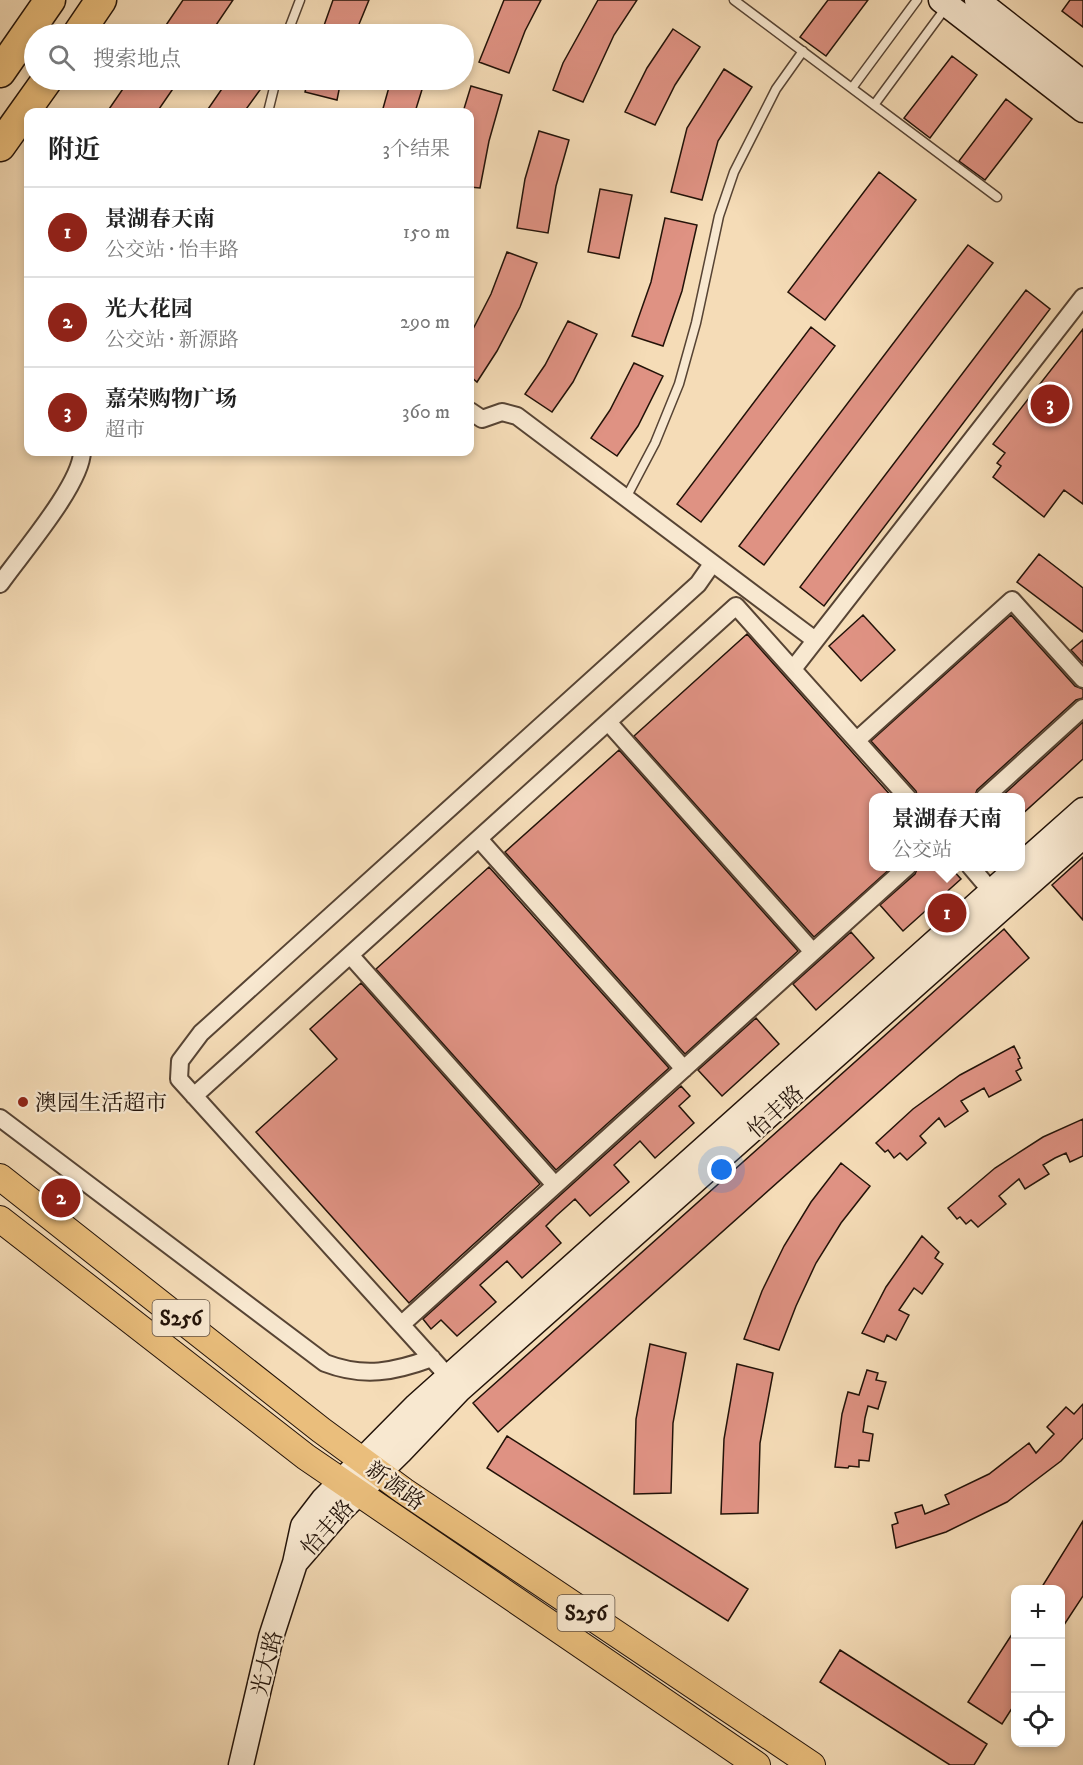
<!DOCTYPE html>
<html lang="zh">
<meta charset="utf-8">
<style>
:root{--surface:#fff;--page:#f2f2f2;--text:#222;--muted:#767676;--line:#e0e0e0;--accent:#8f2418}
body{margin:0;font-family:"IM FELL DW Pica","Noto Serif SC",serif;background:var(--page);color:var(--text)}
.controls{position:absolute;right:18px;bottom:18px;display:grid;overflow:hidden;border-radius:12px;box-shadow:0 3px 9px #0003}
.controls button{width:54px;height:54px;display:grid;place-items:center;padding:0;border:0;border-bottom:2px solid var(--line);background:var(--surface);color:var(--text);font:30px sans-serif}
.you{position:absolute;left:722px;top:1170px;width:21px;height:21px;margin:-15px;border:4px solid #fff;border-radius:50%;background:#1a73e8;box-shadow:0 0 0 9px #1a73e833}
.badge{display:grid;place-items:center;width:39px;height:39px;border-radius:50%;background:var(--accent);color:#fff;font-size:20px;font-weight:700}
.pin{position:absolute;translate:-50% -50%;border:3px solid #fff;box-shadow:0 2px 6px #0006}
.popup{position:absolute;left:869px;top:793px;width:156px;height:78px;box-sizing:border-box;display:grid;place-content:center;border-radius:12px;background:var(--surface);filter:drop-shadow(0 2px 4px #0005);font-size:20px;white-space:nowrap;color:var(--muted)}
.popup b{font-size:22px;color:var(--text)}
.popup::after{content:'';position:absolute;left:50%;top:100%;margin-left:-12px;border:12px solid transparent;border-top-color:var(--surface)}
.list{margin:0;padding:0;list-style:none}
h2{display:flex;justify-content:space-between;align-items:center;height:78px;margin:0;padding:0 24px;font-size:26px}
h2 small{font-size:20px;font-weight:400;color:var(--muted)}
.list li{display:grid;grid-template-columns:39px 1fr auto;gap:18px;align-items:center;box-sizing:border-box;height:90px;padding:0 24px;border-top:2px solid var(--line)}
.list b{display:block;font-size:22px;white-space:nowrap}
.list p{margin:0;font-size:20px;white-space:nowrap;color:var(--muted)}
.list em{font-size:20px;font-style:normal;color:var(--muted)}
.icon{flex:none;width:33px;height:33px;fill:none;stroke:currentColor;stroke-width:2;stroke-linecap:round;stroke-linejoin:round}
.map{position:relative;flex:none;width:1083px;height:1765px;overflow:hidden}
.search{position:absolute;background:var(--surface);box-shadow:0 3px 9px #0003;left:24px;top:24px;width:450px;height:66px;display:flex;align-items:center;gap:15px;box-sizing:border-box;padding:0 21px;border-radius:33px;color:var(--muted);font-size:22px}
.panel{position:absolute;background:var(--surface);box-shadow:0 3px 9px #0003;left:24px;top:108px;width:450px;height:348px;border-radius:12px}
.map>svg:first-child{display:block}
</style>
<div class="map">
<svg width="1083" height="1765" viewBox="0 0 1083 1765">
<rect width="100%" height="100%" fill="#f5dcb7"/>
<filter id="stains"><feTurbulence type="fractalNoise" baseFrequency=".00333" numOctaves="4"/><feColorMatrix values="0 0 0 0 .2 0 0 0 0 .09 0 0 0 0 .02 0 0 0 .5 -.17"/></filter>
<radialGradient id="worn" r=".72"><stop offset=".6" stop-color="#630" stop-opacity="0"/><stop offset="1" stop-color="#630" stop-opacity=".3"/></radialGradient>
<!-- building -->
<path fill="#df9283" stroke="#221208" stroke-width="1.5" d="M183 0H233L210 34H160Z
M333 0H369L355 34H321Z
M504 0H541L525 31 509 73 479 62Z
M598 0H637L614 35 583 102 553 90 563 63Z
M828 0H868L826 56 800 37Z
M1070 0H1083V27L1062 11Z
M673 29 700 47 675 85 655 125 625 112 647 68Z
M952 56 977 75 930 138 904 118Z
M724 69 752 87 718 141 702 200 671 192 687 128Z
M129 80H179L157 112H107Z
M228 80H245L260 90 244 112H206Z
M308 80H341L337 100 305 92Z
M391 80H425L415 112H382Z
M471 86 502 95 489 141 480 188 470 187V112H463Z
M1006 99 1032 119 985 180 959 161Z
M539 131 569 140 556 186 548 233 517 228 525 179Z
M879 172 916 200 825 320 788 292Z
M600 189 632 195 619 258 588 252Z
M665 218 697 225 682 291 663 346 632 336 651 282Z
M968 245 993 263 764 565 739 546Z
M507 252 537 263 520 307 497 351 477 382 470 376V335L491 294Z
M1026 290 1050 309 824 606 800 587Z
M568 321 597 334 573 382 552 412 525 394 545 365Z
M811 327 835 346 701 522 677 504Z
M1083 329V504L1064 490 1044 517 993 477 1001 466 997 463 1005 453 993 444Z
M634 363 663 376 638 426 617 456 591 438 610 410Z
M1039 554 1083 588V632L1017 582Z
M863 615 895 650 861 681 829 646Z
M1011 615 1075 686 1083 689V698L1076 700 977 790 974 798H918L916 791 871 741Z
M747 634 893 798H873V867H892L814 937 634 736Z
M1083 640V663L1071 650Z
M1083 722V759L1020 816V798H1000Z
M619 750 798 951 685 1054 505 852Z
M1083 857V920L1052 885Z
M489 867 669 1068 556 1170 376 969Z
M918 867H950L961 879 903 931 880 905 915 874Z
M1004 929 1029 958 498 1432 473 1403Z
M851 932 874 958 816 1010 793 984Z
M361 983 540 1184 409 1303 256 1132 337 1059 310 1029Z
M756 1018 779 1044 722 1096 698 1070Z
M1014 1046 1020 1058 1018 1059 1022 1068 1016 1071 1021 1080 989 1097 984 1088 961 1101 968 1111 945 1127 939 1118 920 1136 926 1143 907 1160 900 1153 894 1158 888 1150 885 1152 876 1143 913 1109 960 1075Z
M681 1086 690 1096 679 1106 694 1123 655 1158 640 1141 614 1165 629 1182 590 1216 575 1199 556 1216 546 1226 561 1243 522 1278 507 1261 480 1285 496 1302 457 1336 441 1320 431 1329 423 1319Z
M1083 1119V1156L1070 1162 1066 1153 1055 1158 1043 1165 1049 1174 1025 1189 1019 1179 999 1196 1006 1204 978 1227 971 1220 966 1224 960 1217 957 1219 948 1208 995 1168 1043 1137Z
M841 1163 870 1186 841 1223 816 1263 796 1306 779 1350 744 1339 762 1291 784 1246 811 1202Z
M922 1236 939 1252 935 1258 943 1264 922 1294 914 1288 899 1310 909 1315 896 1340 887 1335 884 1342 862 1333 886 1287Z
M650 1344 686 1353 673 1423 671 1493 634 1494 636 1419Z
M737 1364 773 1373 760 1443 758 1513 721 1514 724 1439Z
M867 1370 878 1373 876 1380 886 1382 878 1409 868 1406 865 1418 863 1432 873 1434 869 1461 859 1460V1467L849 1466 848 1468 835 1467 842 1414 848 1392 859 1395Z
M1083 1404V1438L1061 1461 1007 1502 946 1532 896 1548 892 1525 898 1523 895 1513 922 1505 925 1514 949 1504 945 1495 989 1474 1029 1443 1036 1453 1054 1434 1047 1427 1066 1407 1074 1414Z
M507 1436 748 1589 728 1621 487 1468Z
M1083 1521V1596L1060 1631V1590H1040Z
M1016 1628V1702L1002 1724 968 1702Z
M840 1650 987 1744 974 1765H950L820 1682Z"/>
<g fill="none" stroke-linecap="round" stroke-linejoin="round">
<defs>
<path id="lane" d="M734 0 997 197
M287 34 300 0
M852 88 917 0
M874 105 947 6
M268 112 276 80
M626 498 655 443 679 384 696 323 719 216 734 172 776 89 803 51"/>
<path id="street" d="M470 411 482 419 502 412 517 416 815 640
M0 584C21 554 81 485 82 452
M793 669 1083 297
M608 722 813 952
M857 740 1012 600 1083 679
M984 798 1083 708
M479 839 684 1069
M970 866 998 899
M350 955 555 1185
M194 1096 736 606 908 798
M0 1118 325 1363C364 1378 394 1372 432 1358
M402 1324 908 866
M455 1384 179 1079 180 1061 201 1033 698 584 712 564"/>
<path id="secondary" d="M941 0 1083 110
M977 0 1083 83
M1020 866 416 1406 323 1500 303 1526 295 1563 339 1512 400 1452 459 1390 1083 836
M1020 866 1083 810
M241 1765 271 1637 295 1563"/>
<path id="primary" d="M0 1177 321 1430 404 1491 812 1765
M0 1219 306 1457 757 1765"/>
<path id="highway" d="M78 34 101 0
M0 72 50 0
M0 146 47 80"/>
</defs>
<!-- lane casing -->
<use href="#lane" stroke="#574434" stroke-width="11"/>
<!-- street casing -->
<use href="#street" stroke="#574434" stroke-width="20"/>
<!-- secondary casing -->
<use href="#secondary" stroke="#221208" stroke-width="27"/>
<!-- primary casing -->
<use href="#primary" stroke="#221208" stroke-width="28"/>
<!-- highway casing -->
<use href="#highway" stroke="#221208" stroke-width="33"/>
<!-- lane -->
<use href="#lane" stroke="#f8e8d0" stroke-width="8"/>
<!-- street -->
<use href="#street" stroke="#f8e8d0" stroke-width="16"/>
<!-- secondary -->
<use href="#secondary" stroke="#f8e8d0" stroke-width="24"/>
<!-- primary -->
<use href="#primary" stroke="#eabe7c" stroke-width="26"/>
<!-- highway -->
<use href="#highway" stroke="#eabe7c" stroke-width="30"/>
</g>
<!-- markers -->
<circle fill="#8f2418" stroke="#f8e8d0" stroke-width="2" cx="23" cy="1102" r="6"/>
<g text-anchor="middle" stroke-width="4.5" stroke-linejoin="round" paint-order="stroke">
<!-- shield labels -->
<g fill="#f8e8d0" stroke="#625244" stroke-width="1.5">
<rect x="152.5" y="1300" width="57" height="36" rx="4.5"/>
<rect x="557.5" y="1595" width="57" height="36" rx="4.5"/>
</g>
<g font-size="21" font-weight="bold" fill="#221208">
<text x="181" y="1325">S256</text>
<text x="586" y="1620">S256</text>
</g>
<!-- poi labels -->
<g font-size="22" fill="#221208" stroke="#f8e8d0" text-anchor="start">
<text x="35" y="1110">澳园生活超市</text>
</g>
<!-- street labels -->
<g font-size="22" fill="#221208" stroke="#f8e8d0">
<text transform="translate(775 1111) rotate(-42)" y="8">怡丰路</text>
<text transform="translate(396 1485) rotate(36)" y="8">新源路</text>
<text transform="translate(327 1527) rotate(-48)" y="8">怡丰路</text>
<text transform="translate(266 1663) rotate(-76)" y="8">光大路</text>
</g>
</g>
<rect width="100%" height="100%" filter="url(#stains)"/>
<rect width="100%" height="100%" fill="url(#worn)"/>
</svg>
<div class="controls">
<button>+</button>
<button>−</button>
<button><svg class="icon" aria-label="locate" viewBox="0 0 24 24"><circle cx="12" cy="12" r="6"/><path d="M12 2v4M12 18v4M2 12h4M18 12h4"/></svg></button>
</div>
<div class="you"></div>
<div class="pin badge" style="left:947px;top:913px">1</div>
<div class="popup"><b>景湖春天南</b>公交站</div>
<div class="pin badge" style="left:61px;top:1198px">2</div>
<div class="pin badge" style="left:1050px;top:404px">3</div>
<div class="search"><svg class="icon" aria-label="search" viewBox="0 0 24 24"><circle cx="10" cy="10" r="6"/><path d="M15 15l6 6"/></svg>搜索地点</div>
<section class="panel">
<h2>附近<small>3个结果</small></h2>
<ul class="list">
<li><span class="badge">1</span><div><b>景湖春天南</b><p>公交站 · 怡丰路</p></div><em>150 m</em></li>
<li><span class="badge">2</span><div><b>光大花园</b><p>公交站 · 新源路</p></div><em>290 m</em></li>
<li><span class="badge">3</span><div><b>嘉荣购物广场</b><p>超市</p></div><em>360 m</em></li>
</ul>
</section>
</div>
